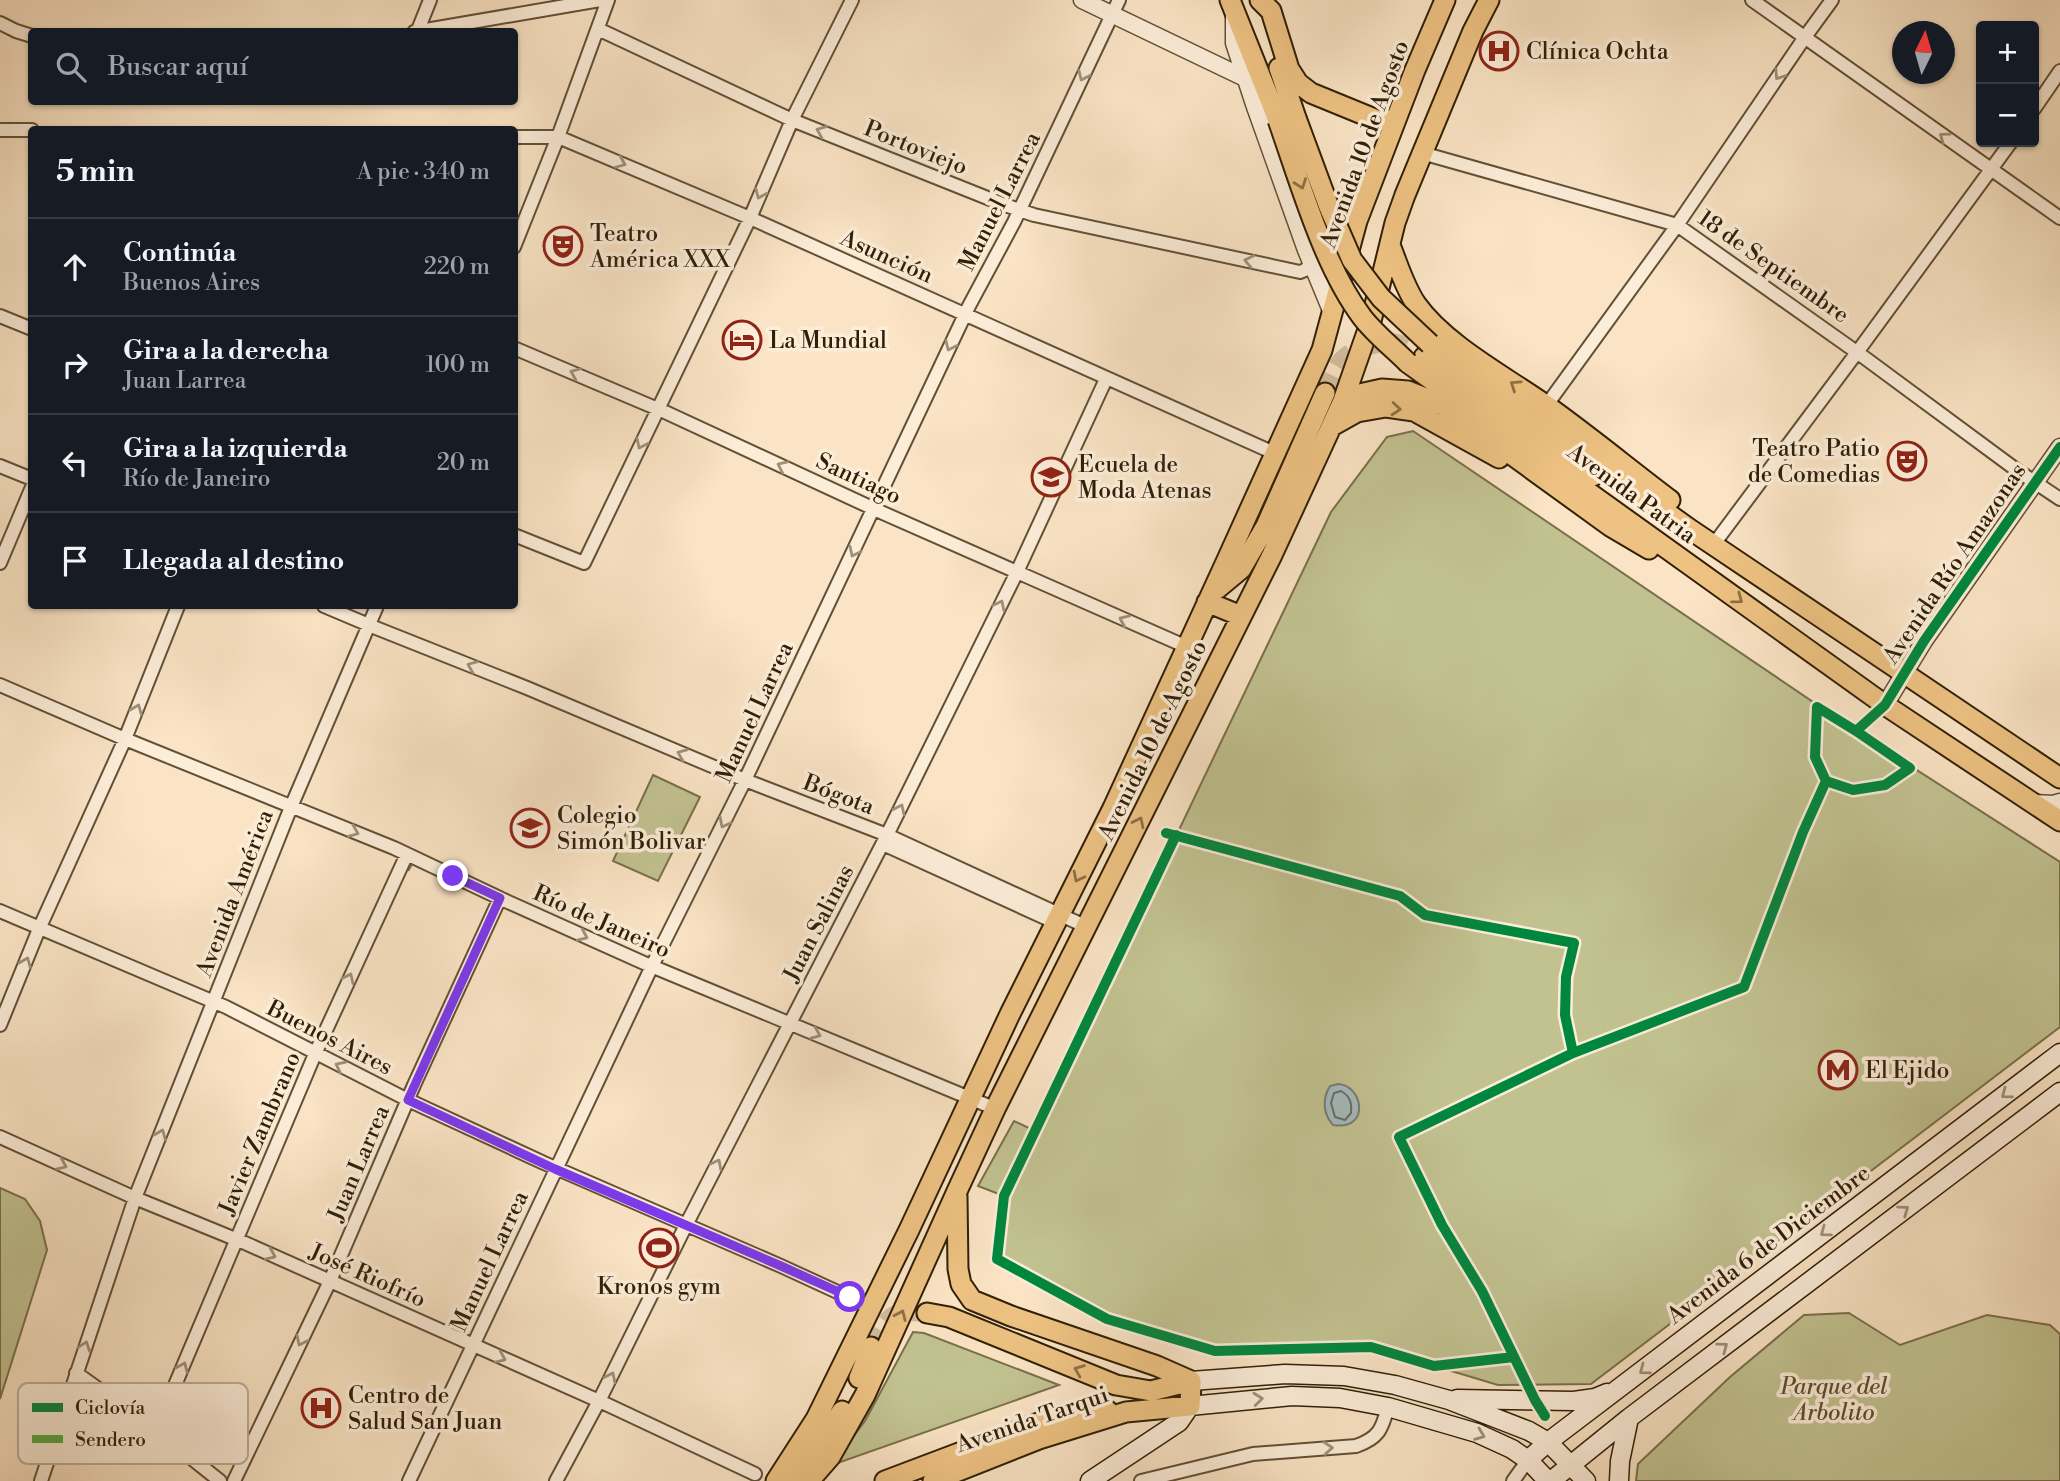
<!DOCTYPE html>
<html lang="es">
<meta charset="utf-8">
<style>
:root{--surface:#171b24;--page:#242831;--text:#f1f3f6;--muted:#9ea1a6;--line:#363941}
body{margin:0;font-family:"Libre Bodoni",serif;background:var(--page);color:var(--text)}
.controls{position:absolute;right:21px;top:21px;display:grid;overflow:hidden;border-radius:7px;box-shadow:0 2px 5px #0004}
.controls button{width:63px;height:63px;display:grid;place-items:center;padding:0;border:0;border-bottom:2px solid var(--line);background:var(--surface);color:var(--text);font:35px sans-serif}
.compass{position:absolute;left:1892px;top:21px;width:63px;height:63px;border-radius:50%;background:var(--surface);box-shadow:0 2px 5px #0004;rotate:5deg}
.stop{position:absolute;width:21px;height:21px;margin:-16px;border:5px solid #7c3aed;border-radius:50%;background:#fff}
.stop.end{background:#7c3aed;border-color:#fff;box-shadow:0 2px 7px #0008}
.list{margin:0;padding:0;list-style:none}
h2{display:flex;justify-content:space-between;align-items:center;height:91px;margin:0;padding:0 28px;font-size:30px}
h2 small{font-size:23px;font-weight:400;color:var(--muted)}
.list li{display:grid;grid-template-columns:46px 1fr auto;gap:21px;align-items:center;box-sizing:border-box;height:98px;padding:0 28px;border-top:2px solid var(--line)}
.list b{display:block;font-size:26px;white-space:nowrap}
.list p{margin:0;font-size:23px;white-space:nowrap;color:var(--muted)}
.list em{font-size:23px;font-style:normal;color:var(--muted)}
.icon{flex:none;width:38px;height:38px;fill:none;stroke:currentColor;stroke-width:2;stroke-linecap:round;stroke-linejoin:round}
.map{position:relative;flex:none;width:2060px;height:1481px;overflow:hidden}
.search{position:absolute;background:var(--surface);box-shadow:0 2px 5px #0004;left:28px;top:28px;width:490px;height:77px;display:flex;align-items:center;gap:18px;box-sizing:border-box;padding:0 24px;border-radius:7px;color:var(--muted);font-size:26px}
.panel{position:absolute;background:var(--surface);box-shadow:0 2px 5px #0004;left:28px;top:126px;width:490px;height:483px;border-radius:7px}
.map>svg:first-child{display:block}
</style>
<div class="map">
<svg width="2060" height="1481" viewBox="0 0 2060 1481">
<rect width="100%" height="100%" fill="#fae4c5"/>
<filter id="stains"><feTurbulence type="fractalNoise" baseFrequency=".00286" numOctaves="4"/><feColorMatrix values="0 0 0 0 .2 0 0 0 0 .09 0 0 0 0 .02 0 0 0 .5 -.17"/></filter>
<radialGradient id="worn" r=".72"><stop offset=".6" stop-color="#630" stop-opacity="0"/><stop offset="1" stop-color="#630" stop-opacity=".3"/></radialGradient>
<!-- green -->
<path fill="#c2c291" stroke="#79704c" stroke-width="2" d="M1413 431 1856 731 2060 862V1027L1591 1384 1498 1385 1371 1347 1215 1351 1107 1319 997 1259 1004 1196 978 1186 1014 1121 1035 1131 1331 512 1387 437Z
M653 775 700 797 658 881 613 861Z
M0 1188 25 1199 40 1221 47 1250 0 1399Z
M1849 1313 1900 1345 1987 1315 2050 1325 2060 1334V1481H1636L1638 1464 1730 1377 1804 1315Z
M913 1332 924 1333 1059 1385 832 1465 865 1421Z"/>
<!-- water -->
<path fill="#a4bbc0" stroke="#767d76" stroke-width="2" d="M1338 1084C1363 1085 1371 1131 1333 1125 1323 1114 1322 1099 1330 1086Z"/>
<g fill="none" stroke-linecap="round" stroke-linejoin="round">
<!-- shore -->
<path stroke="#6a6d63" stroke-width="2" d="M1341 1091C1350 1096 1352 1103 1351 1113L1345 1120 1335 1117 1331 1103 1334 1093Z"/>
<!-- stream -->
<path stroke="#767d76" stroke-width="4.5" d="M408 869 414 858"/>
<!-- primary-tunnel -->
<path stroke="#d2bd9f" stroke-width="19" stroke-dasharray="19 10" stroke-linecap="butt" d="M1325 393C1330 383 1334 372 1340 363 1350 349 1378 340 1395 343 1404 345 1415 352 1424 357
M871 1347C889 1317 890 1308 927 1313"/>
<defs>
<path id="minor" d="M1752 0 2060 218
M0 23 16 31 32 36
M598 29 792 120 1005 205 1034 215 1300 272 1305 270 1312 263
M418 30 430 0
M414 32 600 0
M2034 109 2060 71
M0 130H32
M514 137H558L563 139 750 218 1274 453
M1422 153 1677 225 1865 358 2018 471 2060 499
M514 247 558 137 608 0
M0 316 32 329
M514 348 665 412 883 513 1187 647
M1546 406 1673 231 1805 37 1832 0
M0 466 32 479
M514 535 584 563 750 218 792 120 852 0
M1714 544 1861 347 2011 142
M0 563 32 487
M324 606 376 628 527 688 745 780 887 835 1087 927
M0 685 125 739 394 848 508 902 644 963 996 1109
M883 844 1052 921
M0 911 226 1007 408 1100 544 1163 781 1266 870 1307
M0 1025 39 929 125 739 178 606
M0 1137 135 1198 245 1243 608 1405 755 1474
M76 1373 156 1430 220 1481
M156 1430 315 1054 407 854
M41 1481 135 1198 291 807 377 606
M234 1481 330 1281 414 1085 500 898
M409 1481 652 966 745 780 969 306 1014 222 1119 0
M556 1481 599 1401 686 1225 887 835 1017 572 1106 379
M1141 1481 1253 1454 1356 1446C1379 1438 1382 1429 1388 1407
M1513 1481 1528 1460"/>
<path id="tertiary" d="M1082 0 1251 81
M1234 14V43L1254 104 1306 250 1332 313
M1885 705 1924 641 2060 447
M2034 803 2053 804 2060 802"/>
<path id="secondary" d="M1191 1381 1285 1374 1344 1376 1395 1385 1449 1400 1529 1431 1548 1442 1586 1481
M1457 1399 1574 1401 1595 1398 1607 1393
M1528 1460 1548 1442 2060 1053
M1090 1481 1179 1422 1190 1406 1292 1396 1340 1398 1388 1407 1477 1433 1512 1449 1528 1460 1548 1481
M1551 1481 1629 1418 2060 1092
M1619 1481 1620 1461 1629 1418"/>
<path id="primary" d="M1230 0 1278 120
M1260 0 1271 11 1289 69 1298 83 1311 93 1377 120 1387 121 1396 118
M1279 68 1296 118
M1390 245C1398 265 1404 286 1416 304 1445 345 1506 377 1547 406 1589 436 1629 469 1670 500
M1430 344 1691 530 2060 778
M1424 357 1593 476
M1408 363 1885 705 2060 821
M1343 401 1364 393 1382 389 1408 391 1443 405 1610 526 1649 549
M1332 426 1357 412 1386 407 1414 411 1499 458
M1217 589 1241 569 1266 526 1325 393
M1207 602 1241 616
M957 1196 958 1269 961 1284 972 1300 1011 1316 1157 1366 1191 1381
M927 1313 949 1317 1116 1385 1151 1391 1191 1381
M859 1378 871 1347
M776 1481 816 1419 909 1230 1010 1014 1113 808 1226 562 1322 350 1357 221 1415 70 1445 0
M795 1481 842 1411
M809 1481 830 1457 865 1395 958 1189 996 1107 1272 555 1343 401 1371 321 1395 223 1405 195 1473 31 1489 0
M885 1481 1057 1416 1091 1410 1108 1411
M933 1481 1039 1439 1126 1412 1190 1406 1191 1381"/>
</defs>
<!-- minor casing -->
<use href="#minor" stroke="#625036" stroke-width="16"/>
<!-- tertiary casing -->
<use href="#tertiary" stroke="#625036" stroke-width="19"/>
<!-- secondary casing -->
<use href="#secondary" stroke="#301f06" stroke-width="21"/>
<!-- primary casing -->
<use href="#primary" stroke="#301f06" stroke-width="23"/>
<!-- minor -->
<use href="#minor" stroke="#fcedd9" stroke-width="12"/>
<!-- tertiary -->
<use href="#tertiary" stroke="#fcedd9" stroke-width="16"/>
<!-- secondary -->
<use href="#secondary" stroke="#fcedd9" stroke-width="18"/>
<!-- primary -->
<use href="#primary" stroke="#edc282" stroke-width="19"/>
<defs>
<path id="primary-bridge" d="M1296 118 1329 207 1352 260 1381 298 1430 344
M1278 120C1300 182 1323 265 1362 317 1375 334 1393 348 1408 363"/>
</defs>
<!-- primary-bridge casing -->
<use href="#primary-bridge" stroke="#301f06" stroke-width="23" stroke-linecap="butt"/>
<!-- primary-bridge -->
<use href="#primary-bridge" stroke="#edc282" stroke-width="19"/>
<!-- quiet -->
<path stroke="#54aa40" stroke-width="9" stroke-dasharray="18 9" stroke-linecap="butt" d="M872 500H873"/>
<defs>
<path id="cycleway" d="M1856 731 1910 768 1885 785 1853 790 1826 781 1815 757 1817 707 1856 731 1885 705 1924 641 2060 447
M1166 833 1400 896 1425 915 1574 943 1566 977 1565 1015 1573 1053
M1176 835 1004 1196 997 1259 1107 1319 1215 1351 1371 1347 1434 1366 1514 1357
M1545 1416 1535 1400 1482 1291 1442 1225 1399 1137 1573 1053 1744 987 1803 832 1826 781"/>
</defs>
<!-- cycleway casing -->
<use href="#cycleway" stroke="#fcedd9" stroke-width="15"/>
<!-- cycleway -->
<use href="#cycleway" stroke="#00873e" stroke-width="10"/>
</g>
<!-- one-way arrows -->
<defs><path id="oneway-chevron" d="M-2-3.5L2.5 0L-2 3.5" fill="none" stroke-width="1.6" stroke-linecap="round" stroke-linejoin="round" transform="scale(1.75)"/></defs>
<g stroke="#a0907a">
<use href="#oneway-chevron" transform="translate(1779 75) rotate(124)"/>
<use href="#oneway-chevron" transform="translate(1083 76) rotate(115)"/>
<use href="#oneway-chevron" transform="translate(821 131) rotate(-158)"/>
<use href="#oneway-chevron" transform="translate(1944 137) rotate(-144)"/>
<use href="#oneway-chevron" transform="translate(621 163) rotate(23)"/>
<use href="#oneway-chevron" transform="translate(760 194) rotate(114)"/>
<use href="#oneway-chevron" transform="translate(1249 261) rotate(-168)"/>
<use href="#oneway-chevron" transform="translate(950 346) rotate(115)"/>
<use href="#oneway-chevron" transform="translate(575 373) rotate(-157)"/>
<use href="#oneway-chevron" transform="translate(641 444) rotate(116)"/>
<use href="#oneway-chevron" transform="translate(782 466) rotate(-155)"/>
<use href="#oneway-chevron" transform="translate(854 552) rotate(116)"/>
<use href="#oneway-chevron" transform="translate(1000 605) rotate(-64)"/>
<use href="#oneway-chevron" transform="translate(1124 620) rotate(-156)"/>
<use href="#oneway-chevron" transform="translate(472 666) rotate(-158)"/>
<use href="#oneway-chevron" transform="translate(137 709) rotate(-68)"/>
<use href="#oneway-chevron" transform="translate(682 754) rotate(-158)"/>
<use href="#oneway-chevron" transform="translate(900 809) rotate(-64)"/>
<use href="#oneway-chevron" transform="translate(724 823) rotate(117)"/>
<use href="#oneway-chevron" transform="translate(354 832) rotate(22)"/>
<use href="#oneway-chevron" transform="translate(583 936) rotate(24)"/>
<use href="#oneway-chevron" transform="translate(26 962) rotate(-68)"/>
<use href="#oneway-chevron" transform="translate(349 978) rotate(-65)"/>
<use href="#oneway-chevron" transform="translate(816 1034) rotate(22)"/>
<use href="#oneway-chevron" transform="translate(340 1066) rotate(-154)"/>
<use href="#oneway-chevron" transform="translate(2006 1094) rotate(143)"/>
<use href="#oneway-chevron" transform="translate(161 1134) rotate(-68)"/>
<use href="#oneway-chevron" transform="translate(717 1164) rotate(-63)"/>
<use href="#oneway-chevron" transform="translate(62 1165) rotate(24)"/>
<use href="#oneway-chevron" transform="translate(1904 1210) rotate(-36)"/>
<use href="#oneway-chevron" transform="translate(1825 1232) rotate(143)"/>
<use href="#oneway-chevron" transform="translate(271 1255) rotate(24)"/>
<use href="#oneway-chevron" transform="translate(301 1341) rotate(116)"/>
<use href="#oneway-chevron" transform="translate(85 1346) rotate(-71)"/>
<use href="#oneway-chevron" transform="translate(1723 1347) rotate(-37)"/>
<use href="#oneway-chevron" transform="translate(501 1358) rotate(24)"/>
<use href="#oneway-chevron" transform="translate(183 1367) rotate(-67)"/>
<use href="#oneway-chevron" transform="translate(1644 1370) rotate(143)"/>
<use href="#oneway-chevron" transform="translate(611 1377) rotate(-64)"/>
<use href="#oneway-chevron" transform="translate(1258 1399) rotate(-6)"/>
<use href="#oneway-chevron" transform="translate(1480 1435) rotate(21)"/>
<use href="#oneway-chevron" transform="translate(1328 1448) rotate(-5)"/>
</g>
<g stroke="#8e7044">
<use href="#oneway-chevron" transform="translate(1301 184) rotate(70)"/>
<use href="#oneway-chevron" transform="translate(1515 385) rotate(-146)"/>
<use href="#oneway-chevron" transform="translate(1396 409) rotate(5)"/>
<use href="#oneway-chevron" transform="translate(1738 599) rotate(36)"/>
<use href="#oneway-chevron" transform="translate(1139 822) rotate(-64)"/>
<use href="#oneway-chevron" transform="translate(1078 877) rotate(117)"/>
<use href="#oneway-chevron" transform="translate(901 1315) rotate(-66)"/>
<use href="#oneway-chevron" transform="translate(1079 1370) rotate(-158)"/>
</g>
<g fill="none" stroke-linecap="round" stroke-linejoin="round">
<!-- route -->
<path stroke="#7c3aed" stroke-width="9" d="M453 876 500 898 408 1100 555 1169 781 1266 850 1297"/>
</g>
<!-- icons -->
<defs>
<symbol id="hospital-ring" viewBox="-11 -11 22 22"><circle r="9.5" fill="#fcedd9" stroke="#8f2418" stroke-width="1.5"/><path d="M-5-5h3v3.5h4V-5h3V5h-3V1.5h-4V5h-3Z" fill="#8f2418"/></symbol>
<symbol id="theatre-ring" viewBox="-11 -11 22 22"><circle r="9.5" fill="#fcedd9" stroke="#8f2418" stroke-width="1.5"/><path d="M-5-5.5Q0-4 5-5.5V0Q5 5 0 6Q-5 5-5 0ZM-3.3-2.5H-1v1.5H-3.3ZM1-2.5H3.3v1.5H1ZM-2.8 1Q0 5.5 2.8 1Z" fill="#8f2418"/></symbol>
<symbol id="hotel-ring" viewBox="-11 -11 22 22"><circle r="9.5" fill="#fcedd9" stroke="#8f2418" stroke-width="1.5"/><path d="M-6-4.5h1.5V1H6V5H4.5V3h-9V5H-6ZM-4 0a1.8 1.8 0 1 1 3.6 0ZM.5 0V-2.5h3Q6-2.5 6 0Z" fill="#8f2418"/></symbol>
<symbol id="school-ring" viewBox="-11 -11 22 22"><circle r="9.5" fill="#fcedd9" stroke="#8f2418" stroke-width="1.5"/><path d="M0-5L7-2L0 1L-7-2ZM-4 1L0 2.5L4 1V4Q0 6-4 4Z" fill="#8f2418"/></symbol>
<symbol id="university-ring" viewBox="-11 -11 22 22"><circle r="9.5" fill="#fcedd9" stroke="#8f2418" stroke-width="1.5"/><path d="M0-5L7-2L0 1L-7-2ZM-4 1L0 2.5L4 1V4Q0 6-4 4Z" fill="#8f2418"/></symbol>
<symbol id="metro-ring" viewBox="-11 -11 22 22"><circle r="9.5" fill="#fcedd9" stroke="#8f2418" stroke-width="1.5"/><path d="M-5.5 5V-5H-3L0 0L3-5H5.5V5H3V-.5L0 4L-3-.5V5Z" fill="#8f2418"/></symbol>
<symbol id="stadium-ring" viewBox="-11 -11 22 22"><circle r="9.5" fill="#fcedd9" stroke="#8f2418" stroke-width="1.5"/><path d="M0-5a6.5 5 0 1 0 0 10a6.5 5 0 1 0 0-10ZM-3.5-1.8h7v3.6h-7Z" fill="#8f2418"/></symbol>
</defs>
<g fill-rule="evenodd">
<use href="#hospital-ring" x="1477" y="29" width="44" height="44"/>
<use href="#theatre-ring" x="541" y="224" width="44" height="44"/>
<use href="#hotel-ring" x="720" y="318" width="44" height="44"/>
<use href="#theatre-ring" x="1885" y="439" width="44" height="44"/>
<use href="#school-ring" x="1029" y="455" width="44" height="44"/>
<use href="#university-ring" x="508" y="806" width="44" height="44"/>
<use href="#metro-ring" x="1816" y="1048" width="44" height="44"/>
<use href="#stadium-ring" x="637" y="1226" width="44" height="44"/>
<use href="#hospital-ring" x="299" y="1386" width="44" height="44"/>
</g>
<g text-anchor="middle" stroke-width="7" stroke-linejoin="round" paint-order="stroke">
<!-- poi labels -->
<g font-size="23" fill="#301f06" stroke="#fcedd9" text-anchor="start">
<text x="1526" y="59">Clínica Ochta</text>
<text x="590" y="241">Teatro<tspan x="590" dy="26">América XXX</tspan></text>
<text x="769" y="348">La Mundial</text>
<text x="1880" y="456" text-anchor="end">Teatro Patio<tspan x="1880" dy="26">de Comedias</tspan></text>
<text x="1078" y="472">Ecuela de<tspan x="1078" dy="26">Moda Atenas</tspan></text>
<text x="557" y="823">Colegio<tspan x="557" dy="26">Simón Bolivar</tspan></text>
<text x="1865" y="1078">El Ejido</text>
<text x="659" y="1294" text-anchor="middle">Kronos gym</text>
<text x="348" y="1403">Centro de<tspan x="348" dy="26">Salud San Juan</tspan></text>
</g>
<!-- street labels -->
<g font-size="23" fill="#301f06" stroke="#fcedd9">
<text transform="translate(1364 144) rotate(-70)" y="8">Avenida 10 de Agosto</text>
<text transform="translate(916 147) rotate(22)" y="8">Portoviejo</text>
<text transform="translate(999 201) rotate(-63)" y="8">Manuel Larrea</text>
<text transform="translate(887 256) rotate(24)" y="8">Asunción</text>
<text transform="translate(1774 266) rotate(35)" y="8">18 de Septiembre</text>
<text transform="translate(859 478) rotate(25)" y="8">Santiago</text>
<text transform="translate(1632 493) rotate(36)" y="8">Avenida Patria</text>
<text transform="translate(1954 563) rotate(-56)" y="8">Avenida Río Amazonas</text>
<text transform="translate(754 712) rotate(-65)" y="8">Manuel Larrea</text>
<text transform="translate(1152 740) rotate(-64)" y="8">Avenida 10 de Agosto</text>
<text transform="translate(839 794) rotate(21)" y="8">Bógota</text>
<text transform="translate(234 893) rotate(-69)" y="8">Avenida América</text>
<text transform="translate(602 921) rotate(24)" y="8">Río de Janeiro</text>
<text transform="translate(818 923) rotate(-63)" y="8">Juan Salinas</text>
<text transform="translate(330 1037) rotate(27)" y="8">Buenos Aires</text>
<text transform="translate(259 1133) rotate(-67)" y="8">Javier Zambrano</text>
<text transform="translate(358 1163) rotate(-67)" y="8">Juan Larrea</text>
<text transform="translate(1768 1244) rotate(-37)" y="8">Avenida 6 de Diciembre</text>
<text transform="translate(489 1261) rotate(-65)" y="8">Manuel Larrea</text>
<text transform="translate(368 1275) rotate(24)" y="8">José Riofrío</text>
<text transform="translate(1032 1419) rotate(-19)" y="8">Avenida Tarqui</text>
</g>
<!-- park labels -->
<g font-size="23" font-style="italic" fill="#5c5030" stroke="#fcedd9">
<text x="1834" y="1394">Parque del<tspan x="1834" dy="26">Arbolito</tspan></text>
</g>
</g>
<!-- legend -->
<rect x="18" y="1383" width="230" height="81" rx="10" fill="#fcedd9" stroke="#bfaf9a" stroke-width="2"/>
<rect x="32" y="1403" width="31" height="9" fill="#00873e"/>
<rect x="32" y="1435" width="31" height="8" fill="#54aa40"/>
<g font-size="19" fill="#301f06">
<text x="75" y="1414">Ciclovía</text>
<text x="75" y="1446">Sendero</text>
</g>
<rect width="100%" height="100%" filter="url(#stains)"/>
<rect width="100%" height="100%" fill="url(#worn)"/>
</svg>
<div class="controls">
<button>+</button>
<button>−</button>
</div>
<svg class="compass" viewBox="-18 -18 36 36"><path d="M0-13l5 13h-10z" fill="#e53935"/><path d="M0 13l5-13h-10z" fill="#9ea1a6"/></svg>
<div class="stop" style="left:850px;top:1297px"></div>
<div class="stop end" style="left:453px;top:876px"></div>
<div class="search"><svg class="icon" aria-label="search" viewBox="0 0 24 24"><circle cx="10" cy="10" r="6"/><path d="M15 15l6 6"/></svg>Buscar aquí</div>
<section class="panel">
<h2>5 min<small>A pie · 340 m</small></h2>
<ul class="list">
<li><svg class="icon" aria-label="ahead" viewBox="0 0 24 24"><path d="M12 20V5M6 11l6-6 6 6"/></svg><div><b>Continúa</b><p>Buenos Aires</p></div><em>220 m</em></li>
<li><svg class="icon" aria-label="right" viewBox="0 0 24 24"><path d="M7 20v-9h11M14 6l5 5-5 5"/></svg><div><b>Gira a la derecha</b><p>Juan Larrea</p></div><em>100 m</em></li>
<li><svg class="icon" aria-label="left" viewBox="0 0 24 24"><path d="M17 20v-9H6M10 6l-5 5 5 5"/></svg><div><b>Gira a la izquierda</b><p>Río de Janeiro</p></div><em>20 m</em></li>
<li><svg class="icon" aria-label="arrive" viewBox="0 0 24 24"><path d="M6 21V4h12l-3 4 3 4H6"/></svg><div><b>Llegada al destino</b></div></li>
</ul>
</section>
</div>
